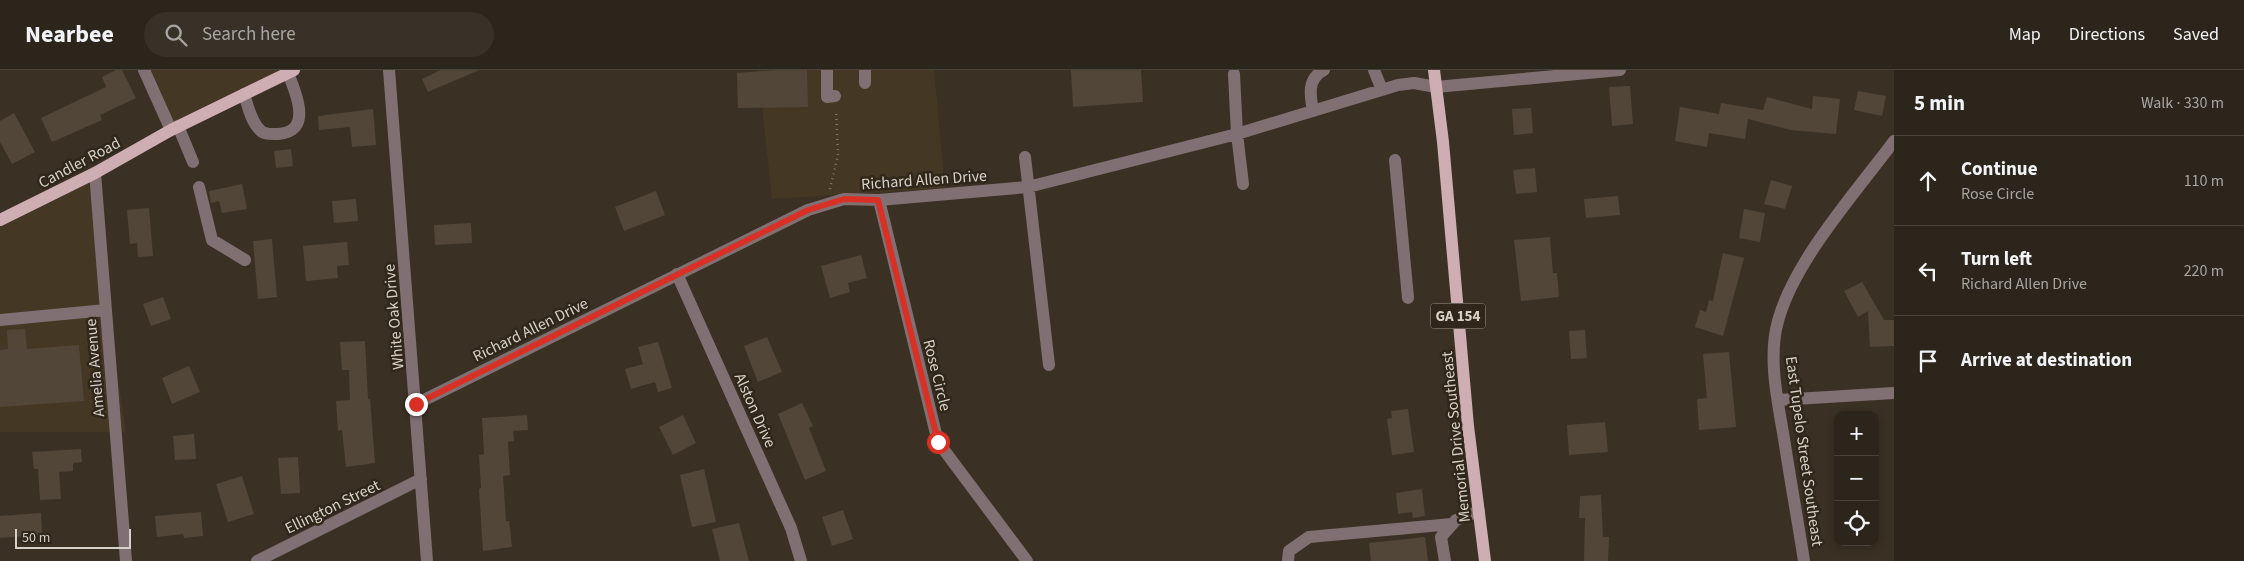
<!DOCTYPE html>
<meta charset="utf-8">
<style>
:root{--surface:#2c251b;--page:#383128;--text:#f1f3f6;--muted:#a6a5a3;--line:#48423a}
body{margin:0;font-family:"Source Sans 3",sans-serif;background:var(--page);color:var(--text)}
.controls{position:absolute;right:15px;bottom:15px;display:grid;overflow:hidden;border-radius:10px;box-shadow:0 2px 8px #0003}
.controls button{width:45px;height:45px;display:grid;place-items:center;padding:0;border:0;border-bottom:1px solid var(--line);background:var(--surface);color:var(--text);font:25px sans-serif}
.scale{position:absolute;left:15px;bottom:12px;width:116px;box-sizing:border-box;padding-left:5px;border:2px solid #d6d0c8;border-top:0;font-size:14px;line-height:18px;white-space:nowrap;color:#d6d0c8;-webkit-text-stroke:4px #30271a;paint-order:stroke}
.stop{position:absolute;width:15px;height:15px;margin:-11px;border:4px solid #d93025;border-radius:50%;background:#fff}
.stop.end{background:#d93025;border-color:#fff;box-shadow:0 1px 5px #0008}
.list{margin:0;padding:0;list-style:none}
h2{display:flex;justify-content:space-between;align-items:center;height:65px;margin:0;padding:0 20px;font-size:21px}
h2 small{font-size:16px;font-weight:400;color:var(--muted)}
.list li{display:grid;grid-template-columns:32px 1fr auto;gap:15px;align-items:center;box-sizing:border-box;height:90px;padding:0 20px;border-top:1px solid var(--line)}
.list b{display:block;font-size:19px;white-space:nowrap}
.list p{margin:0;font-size:16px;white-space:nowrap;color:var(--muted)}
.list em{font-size:16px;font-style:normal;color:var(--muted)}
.icon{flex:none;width:28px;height:28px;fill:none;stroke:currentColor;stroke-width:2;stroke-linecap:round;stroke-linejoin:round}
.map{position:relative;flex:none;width:1894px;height:491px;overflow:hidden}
header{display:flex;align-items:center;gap:30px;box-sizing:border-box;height:70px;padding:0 25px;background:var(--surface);border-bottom:1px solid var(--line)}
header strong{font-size:24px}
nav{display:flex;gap:28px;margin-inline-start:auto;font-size:18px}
.search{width:350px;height:45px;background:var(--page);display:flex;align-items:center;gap:12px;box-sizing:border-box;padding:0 18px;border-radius:28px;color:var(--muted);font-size:19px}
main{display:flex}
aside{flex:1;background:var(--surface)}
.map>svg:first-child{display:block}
</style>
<header>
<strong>Nearbee</strong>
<div class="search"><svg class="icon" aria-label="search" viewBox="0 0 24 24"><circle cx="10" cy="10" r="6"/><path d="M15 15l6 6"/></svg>Search here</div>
<nav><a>Map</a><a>Directions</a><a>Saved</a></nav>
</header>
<main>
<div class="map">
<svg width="1894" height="491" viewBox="0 0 1894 491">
<rect width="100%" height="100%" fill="#3a3124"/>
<!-- built -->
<path fill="#443723" d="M140 0H297L171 60Z
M758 0H934L945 118 772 129Z
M88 108 126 362H0V150Z"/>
<!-- building -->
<path fill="#524639" d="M116 0H122L136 28 100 45 102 50 52 72 41 48 106 17 102 7Z
M441 0H479L428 22 422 9Z
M779 0H807L808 37 738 38 737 3Z
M1071 0H1141L1143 32 1073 37Z
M1630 16 1633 54 1612 56 1609 17Z
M1858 21 1886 26 1882 46 1854 40Z
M1813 26 1840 29 1836 64 1791 60 1748 49 1745 69 1709 63 1707 77 1675 71 1680 37 1719 44 1721 33 1763 40 1767 27 1812 39Z
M1531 38 1533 63 1514 65 1512 39Z
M373 39 376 75 352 77 350 57 319 60 318 46Z
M14 43 35 82 12 94 0 72V51Z
M291 79 293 96 276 98 274 81Z
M1535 98 1537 122 1516 124 1513 100Z
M1771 110 1792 116 1785 139 1764 134Z
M242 114 247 139 222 143 219 131 211 133 209 121Z
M656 121 665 145 624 161 615 137Z
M1618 126 1620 145 1586 148 1584 129Z
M356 129 358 151 334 153 332 131Z
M149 138 153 186 138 187 137 173 130 174 127 140Z
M1744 139 1765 143 1760 172 1739 168Z
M471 153 472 173 435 175 434 155Z
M1550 167 1553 203H1557L1559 227 1521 231 1514 170Z
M272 169 277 227 258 229 253 171Z
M347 172 349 195 337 196 338 208 306 211 303 176Z
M1723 183 1744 188 1723 266 1695 257 1700 240 1706 242 1709 230 1713 231Z
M861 185 867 208 848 213 850 222 830 228 821 196Z
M1862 212 1884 250H1894V276L1870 277 1868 241 1858 247 1844 221Z
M163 227 171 249 151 256 143 234Z
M25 259 27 279 79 275 84 331 0 337V280L8 279 7 260Z
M1585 260 1587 288 1571 289 1569 261Z
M767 267 782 302 758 312 744 276Z
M365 271 368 329H370L375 393 346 397 342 360 338 361 336 331 350 330 349 300H342L340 272Z
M658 272 672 318 658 322 655 312 631 319 625 299 643 294 638 277Z
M1729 282 1736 357 1699 360 1697 329 1707 328 1703 284Z
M189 296 200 322 172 334 162 308Z
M802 333 813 356 809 358 826 401 805 410 778 344Z
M1408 339 1414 382 1392 385 1387 349 1392 348 1391 341Z
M527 345 528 360 513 361 514 371 508 372 510 405 503 406 506 451H509L512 477 483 481 479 419 481 418 479 385 484 384 482 348Z
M683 345 696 373 673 385 659 357Z
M1605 352 1608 382 1569 385 1567 355Z
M194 364 196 389 175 390 173 366Z
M81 379 82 392 73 393V401L59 402 61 429 40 430 38 399H34L32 382Z
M298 387 300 423 281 424 278 388Z
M704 399 716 452 692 457 680 405Z
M242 406 254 444 228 452 216 414Z
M1422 419 1425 446 1413 448 1412 442 1398 444 1396 423Z
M1601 425 1603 467H1609L1608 491H1584L1585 448H1579L1580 426Z
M843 440 853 469 832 476 822 447Z
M201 442 203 466 184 468 183 464 157 467 155 446Z
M41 443 42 465 0 468V446Z
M739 453 749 491H720L712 459Z
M1425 467 1428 491H1371L1369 473Z"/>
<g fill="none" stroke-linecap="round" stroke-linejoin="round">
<!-- path -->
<path stroke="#7e776c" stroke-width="2.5" stroke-dasharray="1 4" stroke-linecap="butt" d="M830 119 838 85 836 40"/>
<!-- minor -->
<path stroke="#817073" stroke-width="12" d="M144 0 171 60
M389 0 427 491
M827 0V27L835 26
M865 0V13
M1374 0 1382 20
M1234 4 1237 64 1243 114
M244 24C248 36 251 52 260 60 264 65 272 64 278 64 314 62 295 21 288 3
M1313 41C1310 25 1307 9 1324 0
M178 56 193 92
M1025 87 1049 295
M1395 90 1408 228
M95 103 126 491
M199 117 212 170 245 190
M879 130 938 372 1027 491
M677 204 791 458 801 491
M0 250 106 240
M1778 330 1894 323
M416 334 808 140 844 129 879 130 1028 117 1237 64 1398 15 1414 13 1436 17 1620 0
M257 491 421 409
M1288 491 1289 481 1309 467 1452 454
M1445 491 1441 467 1456 450 1479 441
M1804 491C1798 452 1791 414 1785 375 1779 336 1767 290 1778 251 1794 191 1856 122 1894 71"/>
<!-- major -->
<path stroke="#ceadb3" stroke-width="12" d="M1434 0 1443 72 1468 356 1485 491
M0 150 95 103 171 60 294 0"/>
</g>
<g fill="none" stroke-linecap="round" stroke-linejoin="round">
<!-- route -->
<path stroke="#d93025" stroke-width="6" d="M416 334 808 140 844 129 878 130 938 372"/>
</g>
<g text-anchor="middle" stroke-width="5" stroke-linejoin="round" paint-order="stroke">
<!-- shield labels -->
<rect fill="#30271a" stroke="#a49d94" stroke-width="1" x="1430.5" y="233.5" width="55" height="25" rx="4"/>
<g font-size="15" font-weight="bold" fill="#d6d0c8">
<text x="1458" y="251">GA 154</text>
</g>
<!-- street labels -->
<g font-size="16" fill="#d6d0c8" stroke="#30271a">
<text transform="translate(79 92) rotate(-28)" y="6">Candler Road</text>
<text transform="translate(924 109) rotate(-4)" y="6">Richard Allen Drive</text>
<text transform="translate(393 247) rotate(-95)" y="6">White Oak Drive</text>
<text transform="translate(530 259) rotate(-26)" y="6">Richard Allen Drive</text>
<text transform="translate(94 298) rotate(-95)" y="6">Amelia Avenue</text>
<text transform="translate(938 305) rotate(76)" y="6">Rose Circle</text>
<text transform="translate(756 340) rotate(66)" y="6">Alston Drive</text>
<text transform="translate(1455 367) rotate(-96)" y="6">Memorial Drive Southeast</text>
<text transform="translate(1805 381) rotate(82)" y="6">East Tupelo Street Southeast</text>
<text transform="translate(332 436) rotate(-26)" y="6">Ellington Street</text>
</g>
</g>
</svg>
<div class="controls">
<button>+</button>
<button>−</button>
<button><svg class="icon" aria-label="locate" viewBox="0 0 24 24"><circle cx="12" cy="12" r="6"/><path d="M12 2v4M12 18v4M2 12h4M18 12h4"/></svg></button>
</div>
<div class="scale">50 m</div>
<div class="stop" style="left:938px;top:372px"></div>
<div class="stop end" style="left:416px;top:334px"></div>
</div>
<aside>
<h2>5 min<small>Walk · 330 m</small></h2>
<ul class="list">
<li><svg class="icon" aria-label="ahead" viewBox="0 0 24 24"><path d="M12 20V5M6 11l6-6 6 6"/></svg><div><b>Continue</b><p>Rose Circle</p></div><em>110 m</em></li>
<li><svg class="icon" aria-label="left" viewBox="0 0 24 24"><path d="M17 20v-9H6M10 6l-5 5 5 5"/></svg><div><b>Turn left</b><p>Richard Allen Drive</p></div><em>220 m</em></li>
<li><svg class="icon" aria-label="arrive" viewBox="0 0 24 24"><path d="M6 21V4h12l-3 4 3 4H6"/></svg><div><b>Arrive at destination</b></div></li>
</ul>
</aside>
</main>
